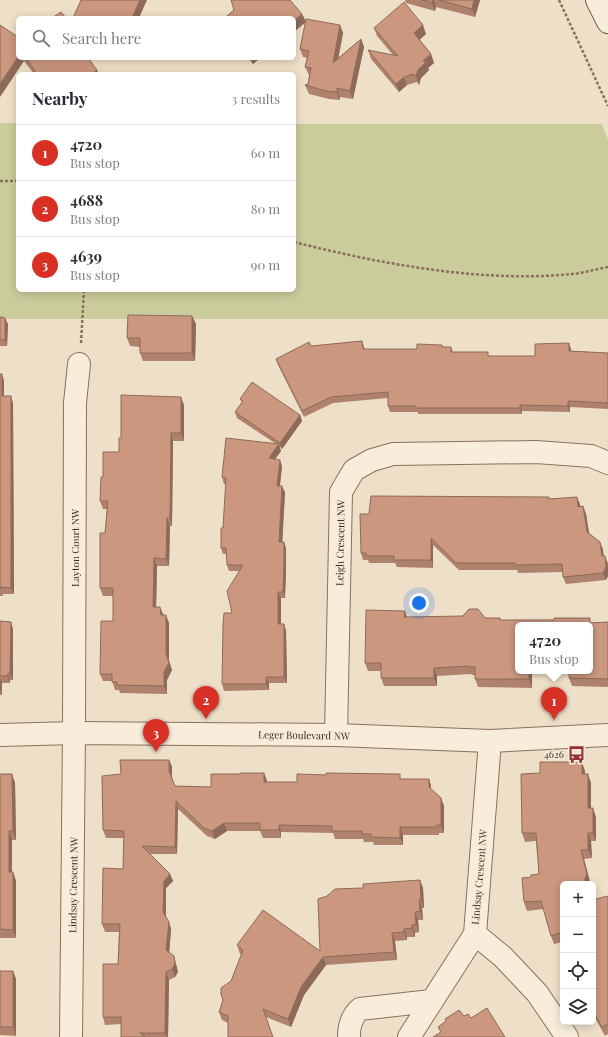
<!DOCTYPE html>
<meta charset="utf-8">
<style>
:root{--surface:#fff;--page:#f2f2f3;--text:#2b2b33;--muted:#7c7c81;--line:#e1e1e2;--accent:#d93025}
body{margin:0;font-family:"Playfair Display",serif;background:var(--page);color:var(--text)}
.controls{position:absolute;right:12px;bottom:12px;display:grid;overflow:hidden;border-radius:6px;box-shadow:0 2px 10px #0003}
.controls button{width:36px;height:36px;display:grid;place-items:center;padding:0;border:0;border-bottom:1px solid var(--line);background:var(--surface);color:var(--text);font:20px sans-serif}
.you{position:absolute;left:419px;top:603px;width:14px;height:14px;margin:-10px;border:3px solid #fff;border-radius:50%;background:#1a73e8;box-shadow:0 0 0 6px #1a73e833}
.badge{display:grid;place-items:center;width:26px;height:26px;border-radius:50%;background:var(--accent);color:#fff;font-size:13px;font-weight:700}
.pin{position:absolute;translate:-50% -33px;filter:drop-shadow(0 1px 2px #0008)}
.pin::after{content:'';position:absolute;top:21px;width:14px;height:12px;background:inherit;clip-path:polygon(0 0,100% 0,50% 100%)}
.popup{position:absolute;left:515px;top:622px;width:78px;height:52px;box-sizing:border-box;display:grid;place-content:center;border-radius:6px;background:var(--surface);filter:drop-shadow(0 1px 3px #0005);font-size:13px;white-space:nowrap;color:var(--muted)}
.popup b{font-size:15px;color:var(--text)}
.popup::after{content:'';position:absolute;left:50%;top:100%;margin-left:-8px;border:8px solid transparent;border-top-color:var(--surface)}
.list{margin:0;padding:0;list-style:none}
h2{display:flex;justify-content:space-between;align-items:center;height:52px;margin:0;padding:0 16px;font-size:17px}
h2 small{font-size:13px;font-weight:400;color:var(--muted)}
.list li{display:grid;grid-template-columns:26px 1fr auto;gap:12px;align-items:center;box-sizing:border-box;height:56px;padding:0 16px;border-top:1px solid var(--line)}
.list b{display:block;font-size:15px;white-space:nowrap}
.list p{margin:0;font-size:13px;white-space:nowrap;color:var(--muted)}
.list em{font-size:13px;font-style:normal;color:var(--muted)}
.icon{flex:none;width:22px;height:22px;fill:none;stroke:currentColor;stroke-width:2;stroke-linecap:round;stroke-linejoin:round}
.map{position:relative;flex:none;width:608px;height:1037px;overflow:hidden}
.search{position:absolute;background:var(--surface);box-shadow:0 2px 10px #0003;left:16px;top:16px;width:280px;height:44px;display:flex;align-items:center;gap:10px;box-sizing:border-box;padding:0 14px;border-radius:6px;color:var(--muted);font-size:15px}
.panel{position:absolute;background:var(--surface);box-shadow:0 2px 10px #0003;left:16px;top:72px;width:280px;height:220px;border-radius:6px}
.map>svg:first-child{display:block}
</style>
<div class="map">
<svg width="608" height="1037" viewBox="0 0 608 1037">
<rect width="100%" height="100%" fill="#eedfc8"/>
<!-- green -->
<path fill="#cbcc9c" d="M0 123H18V290H294V124H602L608 140V319H0Z"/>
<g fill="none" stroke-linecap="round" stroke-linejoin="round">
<defs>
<path id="minor" d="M336 735 341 492 354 470 372 460 393 454 536 452 591 456 608 463
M475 934 503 957 537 993 567 1037
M71 1037 74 733 75 403 79 364
M349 1037C349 1026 351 1017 360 1009L431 1001
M409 1037 475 934 490 741"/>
<path id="tertiary" d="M0 735 74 733 336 735 490 741 608 735"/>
<path id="secondary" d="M597 0 608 22"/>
</defs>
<!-- minor casing -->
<use href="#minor" stroke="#8a705d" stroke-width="24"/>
<!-- tertiary casing -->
<use href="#tertiary" stroke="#8a705d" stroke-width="24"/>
<!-- secondary casing -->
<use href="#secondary" stroke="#6c5240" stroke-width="24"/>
<!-- path -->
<path stroke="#8a705d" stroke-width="2.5" stroke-dasharray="3 2" stroke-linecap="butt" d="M559 0 608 106
M0 181H18
M294 242C381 264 482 283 572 274 584 273 596 269 608 267
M81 343 84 290"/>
<!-- minor -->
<use href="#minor" stroke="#f8eddb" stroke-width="22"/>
<!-- tertiary -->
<use href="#tertiary" stroke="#f8eddb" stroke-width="22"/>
<!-- secondary -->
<use href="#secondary" stroke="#f8eddb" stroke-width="22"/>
</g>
<!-- wall -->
<path fill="#af826d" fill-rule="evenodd" d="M405 0H480L475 17 436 7 435 11 406 3Z
M234 10 302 14 306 22 340 25 343 33 338 58 361 39 364 47 353 99 340 97V100L329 99 309 94 305 85 308 84 309 75 305 67 307 58 303 57 300 49 306 22 294 18H228L227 16Z
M374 28 426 34 419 40 431 54 434 63 428 68 429 70 421 78 419 85 417 82 407 85 399 92 371 59 368 50 393 55 377 36Z
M18 58H91L90 60 99 74H34L24 61Z
M248 58H260L253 64Z
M192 316 196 324 195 361H143L140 353V347L130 346 127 338Z
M0 317 8 324 7 346H0Z
M362 341 365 349H417L442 345 443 347H451L453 352 489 356H535L571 349V351L608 353V409L570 407V412L522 411V414H418V412H390L388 406V398L333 403 304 417 278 365 276 359 311 346Z
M0 374 4 381V396L13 403 14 594H3V596H0Z
M240 399 300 415 302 421 282 449 279 446 281 451 275 459 282 466 280 486 285 492 282 542 286 548V571L285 598H281V624H284L286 631 287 683H269V690L224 691 222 684 232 613 239 571H229L227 565V554H223L221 548 223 528 226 484H224L222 477 276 444 237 418 235 412 242 402Z
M184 405V441H173L172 526H170L169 566H157L156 607H160L163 615 169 623V661L172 670 167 680V694L120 693 119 690H115L112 681H103L100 674 113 621V596H103L100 588 107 509H103L100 501 103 477 119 452 121 438Z
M550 499 580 504V507L583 506 586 514 589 533 600 542 603 550 604 556H605L608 563V576L606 580 566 584 563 577V572L518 573 517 570H459L433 545V568L397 567 395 563H369L368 560H363L361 553 369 514Z
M407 617 500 618 501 620 592 623 608 622V687L572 686 569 678V673L532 672V688L478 687 475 679V675H472L471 674 437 676V686H384L381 678V671H368L365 663ZM590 625V671H518Z
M0 621 13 629V680H10V683H2V695H0Z
M169 760 172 767V779L175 786 211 787 240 774 264 773 267 782H297L402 779H429L431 786V789L441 798 444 806V833H439V835H403V845H374L373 842H364L363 839H335L333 833 281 832V838H263L260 831H227L215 839 207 836 178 809 177 854H150L170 874 173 881 166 888V917L171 929 169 952 176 964 178 972 175 977 169 980 168 1037H121V1024L105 1025 103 1017 118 964 119 932H105L102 924 123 869 124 838H106L103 830 121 774Z
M585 771V774L591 783V808L596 817V841H591L592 858 584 859 590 882 589 884H563V942L554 944 551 936 544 909 527 911 524 902 531 877 539 874 536 841 525 842 522 833 540 773Z
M0 774H12L15 783 16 840H12V872H13L16 881V938H0Z
M420 880 423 888 424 908H422L423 920H418L419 932 415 933V937H407V940L395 941 397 960 326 965 304 995 291 1027 266 1017 228 1023 222 1020 219 1012 223 1001 221 994 231 981 242 954H240L237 945 320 951 363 888Z
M608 898V1034L605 1036 593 1014V900Z
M0 971H13L16 979V1036L0 1035Z"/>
<!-- shaded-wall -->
<path fill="#8e6a59" d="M140 0H147L139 18H132Z
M433 0H434L436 7 435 11 432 3Z
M474 0H480L475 17 472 9Z
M302 14 306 22 294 32V21Z
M340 25 343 33 336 71 333 63Z
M423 25 426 34 417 42 414 33Z
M361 39 364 47 353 99 350 91Z
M431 54 434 63 428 68 429 70 421 78 419 85 416 76 418 70 423 61Z
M18 57V58H23L24 61 0 97V84Z
M251 58H260L253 64Z
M97 70 99 74H92Z
M404 77 407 85 399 92 396 84Z
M337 88 340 97V100L337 92Z
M192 316 196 324 195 361 192 353Z
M5 318 8 324 7 346 5 340Z
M569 343 571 349V356L569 351Z
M2 374 4 381V403L2 396Z
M11 396 13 403 14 594 11 588Z
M181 397 184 405V441L181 433Z
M568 401 570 407V412L568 406Z
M520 405 522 411V414L520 408Z
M300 415 302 421 282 449 280 443Z
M171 433 173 441 172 526 170 518Z
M279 444 281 451 271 465 269 458Z
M280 460 282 466 279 492 277 486Z
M282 486 285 492 282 548 279 542Z
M577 497 580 504 581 514 578 507Z
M583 506 586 514 590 539 587 532Z
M167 518 170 526 169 566 166 559Z
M431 538 433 545V568L431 560Z
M284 542 286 548V571L285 598 283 592Z
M600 542 603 550 604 563 602 556Z
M605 556 608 566V576L606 580 603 573Z
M154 558 157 566 156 614 153 607Z
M278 592 281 598V631L278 624Z
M160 607 163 614V623L161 615Z
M405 611 408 619 404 617Z
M166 615 169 623V661L172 670 167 680V694L164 686V672L166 653Z
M11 622 13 629V680L10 674Z
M284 624 286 631 287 683 284 677Z
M434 668 437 676V686L434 678Z
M529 671H532V688L529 679Z
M8 674 10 680V683L7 676Z
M266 677 269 683V690L266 684Z
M0 678 2 683V695L0 690Z
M169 760 172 767V779L169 771Z
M582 762 585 771V783L582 774Z
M264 773 267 781V789L264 782Z
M12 774 15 783 16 840 13 831Z
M588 774 591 783V817L588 808Z
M429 779 431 786V794L429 787Z
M441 798 444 806V833L441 825Z
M176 801 178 809 177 854 175 847Z
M593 808 596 817V841L593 833Z
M224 823 227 831 215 839 212 831Z
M279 825 281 832V838L279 830Z
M400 827 403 835V845L400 838Z
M9 831 12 840V881L9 872Z
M588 833 591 841 592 858 588 850Z
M581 850 584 859 590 882 589 884H583Z
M13 872 16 881V938L13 930Z
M170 874 173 881 166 888V919L163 912 164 881Z
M420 880 423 888 424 908 421 900Z
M419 900 422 908 423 920 420 911Z
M415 912 418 920 419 932 416 924Z
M169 922 171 929 169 957 166 950Z
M412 925 415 933V937L412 928Z
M404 929 407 937V940L404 932Z
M392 933 395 941 397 960 394 952Z
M174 956 178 972 175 977 172 969Z
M323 957 326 965 304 995 291 1027 288 1019 301 987Z
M13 971 16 979V1036L13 1027Z
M166 972 169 980 168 1037H167L165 1033Z"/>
<!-- building -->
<path fill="#cb977f" stroke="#8e6a59" d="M81 0H140L132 18H73Z
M231 0H290L302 14 294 21V18H228L227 16 234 10Z
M422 0H433L432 3Z
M439 0H474L472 9Z
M404 2 423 25 414 33 431 54 423 61 426 62 418 70 416 76 414 74 404 77 396 84 368 50 398 56 374 28Z
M61 12 66 18H52Z
M306 19 340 25 333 63 361 39 350 91 337 88V92L326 91 305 85 308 84 311 68 305 67 309 51 300 49Z
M0 25 18 37V57L0 84Z
M26 58H88L97 70 92 74H37Z
M128 315 192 316V353H140V338H127Z
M0 317 5 318V340L0 339Z
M362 341 363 349H417V344L442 345V347H451V352H488V356H535V344L569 343V351L608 353V403L568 401V406L520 405V408H416V406H388V392L331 397 302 411 276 359 309 342 311 346Z
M0 374H2V396H11V588L0 587V589Z
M252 382 300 415 280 443 235 412 243 401 240 399Z
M121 395 181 397V433H171L170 518H167L166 559 154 558 153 607H160L161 615H166V653L169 663 164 672V686L117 685V682H112V674H100L101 621H113V588H100V533H105L108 501H100L101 477H103V452H119V438H121Z
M226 438 279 444 269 458 280 460 277 486H282L279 542H284V565L283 592H278V624H284V677H266V684H222L223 624 224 613H232L227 591 243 565H227L226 548H221V528H223L226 478 222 477Z
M371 496 549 497V499L577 497 578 507 583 506 587 532 600 542 602 556H605L606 567 603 573 563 577 562 564 515 565V563H456L431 538V560H394V556H366V553H361L360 514H369Z
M469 609H478L485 618H500V620H554V618H590V623L608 622V679L569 678V671H590V625H518V671H529V679H475V667H469V666L434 668V678H381V663H365L366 610 405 611 404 617 463 616Z
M0 621 11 622 10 674H8L7 676H0Z
M120 760H169V771L175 786 211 787V774H240V773H264V782H297V774L326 775V773L400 774V779H429V787L441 798V825H437V827H400V838L371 837V834H362V831H332V826L279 825V830H260V823H224L212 831 204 828 176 801 175 847 142 846 170 874 164 881 163 912 169 922 166 950 174 956 175 964 172 969 166 972 165 1033H140L145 1037H121V1017H103V964H118L120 924H102L103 868 123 869 124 831 103 830 102 776 121 774Z
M540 762H582V774H588V808H593V833H588V850H581L587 874 583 884H563V932L551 936 541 901 524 902 522 878 531 877V875L539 874 536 833H522L521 774 540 773Z
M0 774H12L13 831H9V872H13V930L0 929Z
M420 880 421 900H419L420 911 415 912 416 924 412 925V928L404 929V932L392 933 394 952 323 957 301 987 288 1019 263 1009 273 1037H228V1016L219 1012 223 1000 221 994V988L231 981 243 950 237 945 263 910 320 951 318 899 327 896 335 889 363 888V884Z
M607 896 608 898V1024L602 1027 593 1011V900Z
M0 971H13V1027H0Z
M487 1008 505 1037H433L441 1032 438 1027 446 1021 445 1019 459 1010 464 1016 468 1014 471 1018Z"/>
<!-- icons -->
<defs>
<symbol id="bus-bare" viewBox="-9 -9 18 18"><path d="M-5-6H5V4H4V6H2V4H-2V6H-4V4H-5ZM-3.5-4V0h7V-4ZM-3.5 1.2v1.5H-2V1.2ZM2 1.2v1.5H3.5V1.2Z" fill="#982e39" stroke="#f5ead7" stroke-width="2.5" paint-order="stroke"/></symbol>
</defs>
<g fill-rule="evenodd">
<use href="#bus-bare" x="564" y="742" width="25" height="25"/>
</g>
<g text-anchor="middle" stroke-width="3" stroke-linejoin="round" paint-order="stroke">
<!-- street labels -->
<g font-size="10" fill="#3a2a20" stroke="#f5ead7">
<text transform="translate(340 543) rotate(-89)" y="4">Leigh Crescent NW</text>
<text transform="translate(75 548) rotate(-90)" y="4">Layton Court NW</text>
<text transform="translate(304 735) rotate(1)" y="4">Leger Boulevard NW</text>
<text transform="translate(479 877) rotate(-85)" y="4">Lindsay Crescent NW</text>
<text transform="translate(73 885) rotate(-89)" y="4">Lindsay Crescent NW</text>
</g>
<!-- poi labels -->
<g font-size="10" fill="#3a2a20" stroke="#f5ead7" text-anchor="end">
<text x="564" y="758">4626</text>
</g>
</g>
</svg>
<div class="controls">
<button>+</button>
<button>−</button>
<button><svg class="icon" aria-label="locate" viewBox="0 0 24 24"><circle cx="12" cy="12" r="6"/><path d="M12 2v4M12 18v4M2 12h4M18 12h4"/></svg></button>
<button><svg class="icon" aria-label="layers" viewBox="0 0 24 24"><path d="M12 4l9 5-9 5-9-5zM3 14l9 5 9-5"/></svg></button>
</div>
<div class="you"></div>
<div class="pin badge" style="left:554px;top:720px">1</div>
<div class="popup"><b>4720</b>Bus stop</div>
<div class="pin badge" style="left:206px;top:719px">2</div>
<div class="pin badge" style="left:156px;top:752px">3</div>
<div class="search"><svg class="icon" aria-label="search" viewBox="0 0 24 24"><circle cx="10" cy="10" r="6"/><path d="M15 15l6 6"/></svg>Search here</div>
<section class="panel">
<h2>Nearby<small>3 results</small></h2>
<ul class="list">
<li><span class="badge">1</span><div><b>4720</b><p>Bus stop</p></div><em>60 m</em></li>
<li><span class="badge">2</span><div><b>4688</b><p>Bus stop</p></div><em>80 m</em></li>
<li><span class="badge">3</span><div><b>4639</b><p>Bus stop</p></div><em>90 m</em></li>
</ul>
</section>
</div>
